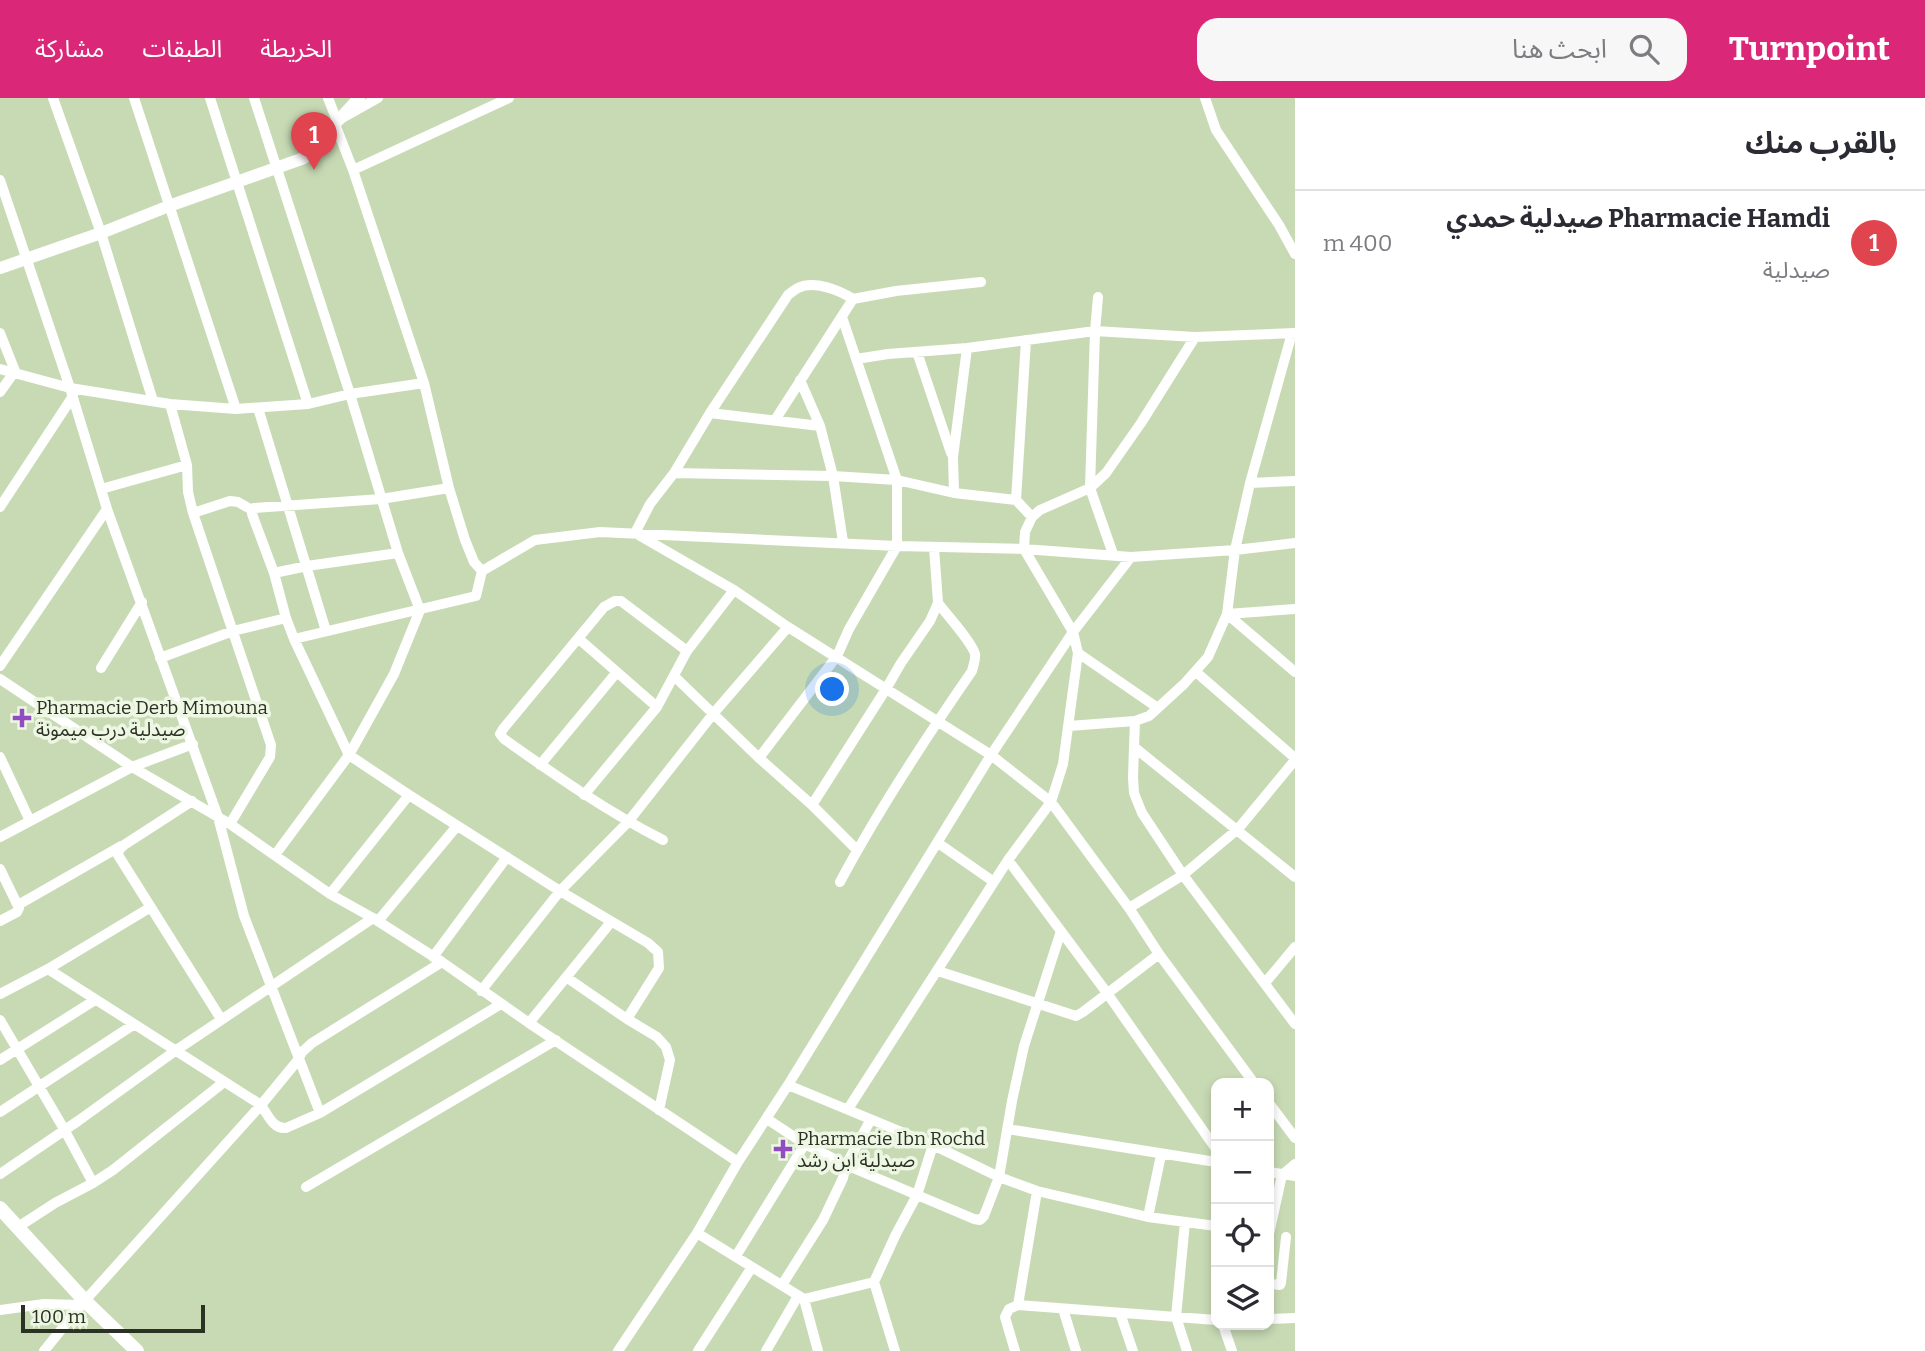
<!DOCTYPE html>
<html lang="ar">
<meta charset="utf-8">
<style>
:root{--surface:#fff;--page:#f7f7f7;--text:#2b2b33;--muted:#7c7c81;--line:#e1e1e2;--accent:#db2777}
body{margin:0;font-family:Bitter,"Noto Sans Arabic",serif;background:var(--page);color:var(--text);direction:rtl}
.controls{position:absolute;right:21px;bottom:21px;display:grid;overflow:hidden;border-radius:14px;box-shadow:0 4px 10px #0003}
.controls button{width:63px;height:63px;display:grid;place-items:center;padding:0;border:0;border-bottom:2px solid var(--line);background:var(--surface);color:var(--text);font:35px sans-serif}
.scale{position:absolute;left:21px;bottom:18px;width:184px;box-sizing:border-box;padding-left:7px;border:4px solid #2b3223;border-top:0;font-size:19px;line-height:24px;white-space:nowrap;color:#2b3223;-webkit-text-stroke:5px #eef7e4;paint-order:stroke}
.you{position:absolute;left:833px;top:592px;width:24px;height:24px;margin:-18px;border:5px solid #fff;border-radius:50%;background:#1a73e8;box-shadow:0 0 0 10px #1a73e833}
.badge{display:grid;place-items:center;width:46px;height:46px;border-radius:50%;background:var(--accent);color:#fff;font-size:23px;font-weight:700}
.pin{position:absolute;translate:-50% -58px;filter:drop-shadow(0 2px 4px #0008)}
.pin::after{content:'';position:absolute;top:37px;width:24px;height:21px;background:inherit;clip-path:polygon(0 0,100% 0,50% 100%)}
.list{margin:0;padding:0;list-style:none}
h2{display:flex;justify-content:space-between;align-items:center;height:91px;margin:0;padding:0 28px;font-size:30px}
h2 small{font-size:23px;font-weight:400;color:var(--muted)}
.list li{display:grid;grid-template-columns:46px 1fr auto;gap:21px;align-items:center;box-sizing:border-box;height:98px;padding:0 28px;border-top:2px solid var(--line)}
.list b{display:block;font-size:26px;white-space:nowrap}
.list p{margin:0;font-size:23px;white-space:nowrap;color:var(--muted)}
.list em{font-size:23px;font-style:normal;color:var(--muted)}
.icon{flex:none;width:38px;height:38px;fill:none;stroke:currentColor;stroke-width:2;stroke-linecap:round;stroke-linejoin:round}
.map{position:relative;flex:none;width:1295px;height:1253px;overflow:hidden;direction:ltr}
header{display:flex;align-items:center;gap:42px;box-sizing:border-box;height:98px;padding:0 35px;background:var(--accent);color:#fff}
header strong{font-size:33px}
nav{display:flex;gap:38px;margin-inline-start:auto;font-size:24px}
.search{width:490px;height:63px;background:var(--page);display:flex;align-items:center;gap:18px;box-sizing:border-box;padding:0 24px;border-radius:21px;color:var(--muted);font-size:26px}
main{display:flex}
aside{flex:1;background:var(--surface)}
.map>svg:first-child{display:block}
</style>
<header>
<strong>Turnpoint</strong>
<div class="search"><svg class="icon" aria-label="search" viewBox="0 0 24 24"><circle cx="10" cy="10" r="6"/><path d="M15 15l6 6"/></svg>ابحث هنا</div>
<nav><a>الخريطة</a><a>الطبقات</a><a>مشاركة</a></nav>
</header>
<main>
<aside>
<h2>بالقرب منك<small></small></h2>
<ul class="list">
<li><span class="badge" style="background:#e0444e">1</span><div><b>Pharmacie Hamdi صيدلية حمدي</b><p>صيدلية</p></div><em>400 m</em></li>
</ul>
</aside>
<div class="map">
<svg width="1295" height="1253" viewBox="0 0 1295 1253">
<rect width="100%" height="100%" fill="#c7dab4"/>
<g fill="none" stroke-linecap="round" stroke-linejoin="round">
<!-- minor -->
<path stroke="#fff" stroke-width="10" d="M53 0 101 135 153 303
M134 0 236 311
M210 0 308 306
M254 0 350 296 398 455 420 512 394 576 349 657 275 757
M328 0 337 23 378 0
M1205 0 1216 32 1279 127 1295 156
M335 26 353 72 424 285 449 390 465 442 474 464 482 473
M353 72 509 0
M0 82 70 290 107 411 218 719 244 818 320 1015
M1098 199 1095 233 1090 390 1113 456
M853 201C839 192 814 182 798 190 794 192 791 195 788 197L710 315 674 375 650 406 635 435 734 492 788 529 937 623 991 657 1051 704 1129 810 1159 856 1254 985
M0 235 15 273 0 294
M1026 242 1016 402 1032 419
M917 254 951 355
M856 261 888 256 967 250 1095 233 1195 239 1295 235
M0 271 70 290 170 306 236 311 308 306 350 296 424 285
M800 282 820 328
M170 306 187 367 188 394 193 415 271 647 270 659 230 726
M258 310 326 533
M710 315 820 328 833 378 843 444
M775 322 853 201 896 193 981 184
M674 375 833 378 897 382 954 395 1016 402
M1250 385 1295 383
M101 391 187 367
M954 395 953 359 967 250
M0 409 73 298
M193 415 230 403 238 404 252 412
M274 475 307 468 398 455
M1227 516 1295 574
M1227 516 1295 511
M286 520 294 541 349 657 409 697 560 793 648 845 658 854 659 870 627 921
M294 541 476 498 482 473 535 442 600 434 897 448 1024 451 1025 434 1032 419 1040 412 1090 390 1106 375 1141 325 1195 239
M579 541 657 609
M1078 555 1158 610
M160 560 233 533 286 520 274 475 252 416 254 410 381 401 449 390
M0 568 107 411
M101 570 142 504
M1196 574 1295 660
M674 578 759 660 812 707
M0 581 132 669 230 726 330 796 373 820 442 864 529 925 738 1064
M1135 623 1134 649 1295 779
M1069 628 1135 623 1149 618 1184 586 1208 559 1227 516 1235 452 1250 385 1292 235
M1134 649 1133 680 1134 695 1142 715 1183 777 1295 926
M0 659 30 723
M759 660 837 558 849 531 897 448V382L842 219
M540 667 617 574
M584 697 657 609 687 553 734 492
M192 703 124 747 119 752 118 757 221 921
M0 739 132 669 193 646
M663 742C606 713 555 677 504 641L500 636 503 631 604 509 615 503H621L687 553
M938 745 994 784
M857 752 812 707 886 591 901 565 930 523 938 505 934 449
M1008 762 1107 895 1216 1051
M0 771 19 810 17 814 0 823
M840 784C879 711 925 641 972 573 973 568 976 562 975 556 972 544 947 517 938 505
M330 796 409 697
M18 807 121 748
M1129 810 1183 777 1238 731 1295 662
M378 823 457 728
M433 859 507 759
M48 871 261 1007C268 1017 273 1031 286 1030L320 1015 501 906
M938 873 1076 918 1083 914 1159 856
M566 879 627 921 657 939 666 949 670 962 659 1012
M1265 885 1295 849
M481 893 560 793 628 724 713 616 788 529
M0 896 48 871 151 809
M0 922 64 1031 93 1085
M529 925 611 824
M0 962 95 902
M788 987 933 1047 999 1079 1037 1093 1148 1119 1216 1128
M1269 1005 1295 1040
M848 1011 1008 762 1051 704 1063 666 1078 555 1073 534 1024 451 1131 459 1235 452 1295 445
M0 1014 133 927
M767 1021 805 1046 846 1067 974 1121 980 1122 984 1118 999 1079 1012 1003 1024 948 1061 833
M1007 1031 1216 1064
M1269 1074 1295 1078
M0 1076 78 1023 175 953 373 820
M306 1089 556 942
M1148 1119 1161 1057
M1185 1124 1176 1219 1187 1253
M18 1129 55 1105 93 1085 113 1072 224 984
M697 1135 804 1201 818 1253
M1269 1136 1282 1077 1295 1066
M736 1158 805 1046
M874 1184 895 1253
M1269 1186 1280 1187 1281 1185 1286 1139
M782 1187 823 1122 843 1080 846 1067 870 1023
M804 1201 874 1184 896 1136 917 1097 933 1047
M1018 1207 1037 1093
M1063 1211 1076 1253
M0 1212 44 1206 81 1207
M1120 1215 1133 1253
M1269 1221 1295 1220
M1223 1227 1232 1253
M44 1253 81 1207 261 1007 298 962 302 954 312 945 442 864
M618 1253 697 1135 738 1064 788 987 991 657 1073 534 1131 459
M698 1253 752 1169
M766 1253 798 1198
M1015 1253 1005 1219 1009 1211 1018 1207 1216 1222"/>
<!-- tertiary -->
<path stroke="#fff" stroke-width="12" d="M0 170 101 135 169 108 304 60 317 49 335 26 359 0"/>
<!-- secondary -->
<path stroke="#fff" stroke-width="14" d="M0 1110 85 1203 137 1253"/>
</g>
<!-- markers -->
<g fill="#914cc1" stroke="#eef7e4" stroke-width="2.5">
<path d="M18.5 609.5h7v7h7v7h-7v7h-7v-7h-7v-7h7z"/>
<path d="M779.5 1040.5h7v7h7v7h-7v7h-7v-7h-7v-7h7z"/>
</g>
<g text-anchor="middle" stroke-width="7" stroke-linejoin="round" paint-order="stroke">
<!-- poi labels -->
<g font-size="19" fill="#2b3223" stroke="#eef7e4" text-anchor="start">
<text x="36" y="616">Pharmacie Derb Mimouna<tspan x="36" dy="22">صيدلية درب ميمونة</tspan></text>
<text x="797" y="1047">Pharmacie Ibn Rochd<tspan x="797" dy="22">صيدلية ابن رشد</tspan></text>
</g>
</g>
</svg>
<div class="controls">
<button>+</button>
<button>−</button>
<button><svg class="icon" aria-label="locate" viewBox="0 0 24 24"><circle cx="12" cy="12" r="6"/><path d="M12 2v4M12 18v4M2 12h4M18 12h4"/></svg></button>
<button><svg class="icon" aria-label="layers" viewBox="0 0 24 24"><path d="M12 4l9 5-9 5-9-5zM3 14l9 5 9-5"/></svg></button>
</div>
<div class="scale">100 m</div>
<div class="you"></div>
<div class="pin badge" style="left:314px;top:72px;background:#e0444e">1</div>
</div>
</main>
